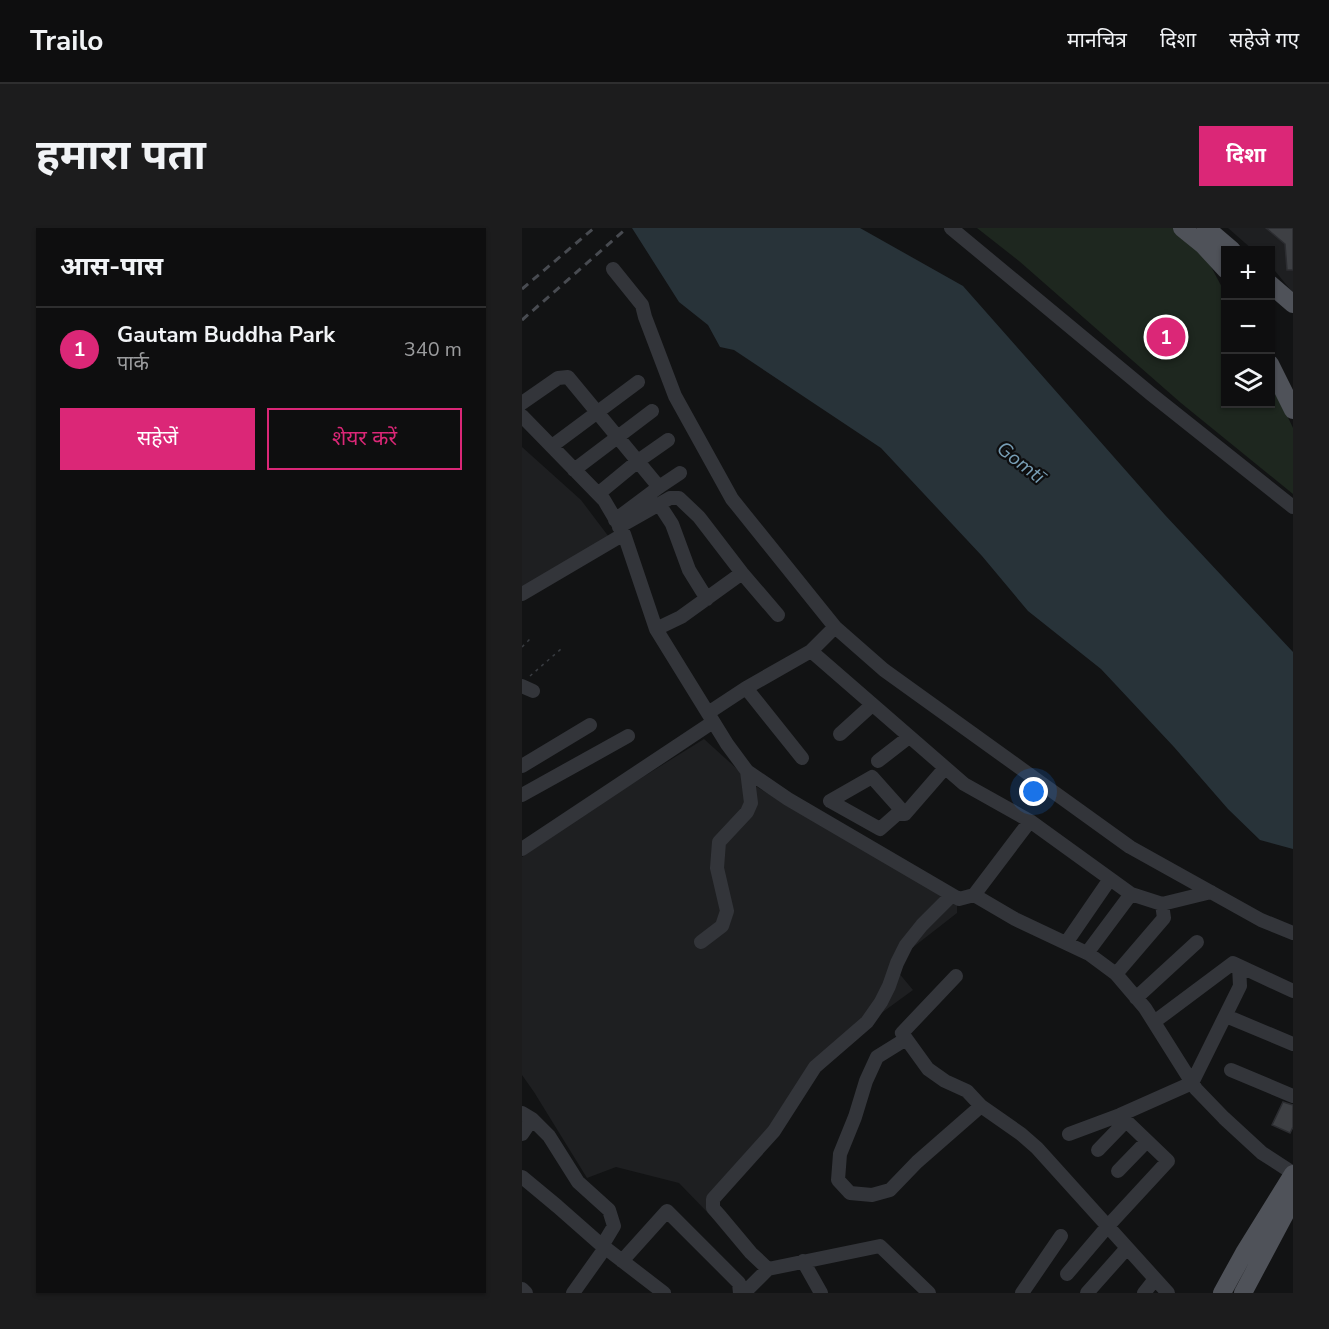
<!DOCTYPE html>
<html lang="hi">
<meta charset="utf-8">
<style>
:root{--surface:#0e0e0f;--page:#1c1c1d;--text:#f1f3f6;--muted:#9b9c9e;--line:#2e2e2f;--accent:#db2777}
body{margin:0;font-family:"Nunito Sans","Noto Sans Devanagari",sans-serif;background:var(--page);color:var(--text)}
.controls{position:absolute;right:18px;top:18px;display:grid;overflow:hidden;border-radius:0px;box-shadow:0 2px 4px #0004}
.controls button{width:54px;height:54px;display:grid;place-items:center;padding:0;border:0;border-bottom:2px solid var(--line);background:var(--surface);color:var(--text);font:30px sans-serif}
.you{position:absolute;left:512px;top:564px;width:21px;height:21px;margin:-15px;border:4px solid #fff;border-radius:50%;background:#1a73e8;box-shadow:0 0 0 9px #1a73e833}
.badge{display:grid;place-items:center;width:39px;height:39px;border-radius:50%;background:var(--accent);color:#fff;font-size:20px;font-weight:700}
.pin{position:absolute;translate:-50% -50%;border:3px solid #fff;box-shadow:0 2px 6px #0006}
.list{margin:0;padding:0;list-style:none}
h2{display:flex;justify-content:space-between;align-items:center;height:78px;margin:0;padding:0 24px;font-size:26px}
h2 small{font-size:20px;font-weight:400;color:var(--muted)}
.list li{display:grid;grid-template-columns:39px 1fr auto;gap:18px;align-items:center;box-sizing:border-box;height:84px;padding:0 24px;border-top:2px solid var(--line)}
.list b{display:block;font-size:22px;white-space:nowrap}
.list p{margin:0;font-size:20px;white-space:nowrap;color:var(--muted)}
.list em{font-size:20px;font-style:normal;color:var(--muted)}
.actions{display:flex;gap:12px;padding:18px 24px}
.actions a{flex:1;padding:14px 0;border:2px solid var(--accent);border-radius:0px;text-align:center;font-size:21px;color:var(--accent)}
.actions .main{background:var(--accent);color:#fff}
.icon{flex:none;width:33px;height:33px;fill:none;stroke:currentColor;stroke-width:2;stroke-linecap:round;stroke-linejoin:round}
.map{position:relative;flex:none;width:771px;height:1065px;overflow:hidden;border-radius:0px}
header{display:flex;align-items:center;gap:36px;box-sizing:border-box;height:84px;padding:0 30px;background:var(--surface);border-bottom:2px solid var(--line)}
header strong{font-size:28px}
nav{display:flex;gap:33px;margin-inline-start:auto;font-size:21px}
.intro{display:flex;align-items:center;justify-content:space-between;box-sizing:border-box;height:144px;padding:0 36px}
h1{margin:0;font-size:42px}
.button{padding:15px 27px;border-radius:0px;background:var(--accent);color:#fff;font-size:21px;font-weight:700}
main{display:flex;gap:36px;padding:0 36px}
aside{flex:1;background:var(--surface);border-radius:0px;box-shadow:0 2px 4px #0004}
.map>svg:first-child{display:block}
</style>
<header>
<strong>Trailo</strong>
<nav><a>मानचित्र</a><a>दिशा</a><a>सहेजे गए</a></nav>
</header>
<div class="intro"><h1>हमारा पता</h1><a class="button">दिशा</a></div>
<main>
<aside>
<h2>आस-पास<small></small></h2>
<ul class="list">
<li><span class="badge">1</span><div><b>Gautam Buddha Park</b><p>पार्क</p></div><em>340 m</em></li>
</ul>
<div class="actions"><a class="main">सहेजें</a><a>शेयर करें</a></div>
</aside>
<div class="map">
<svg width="771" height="1065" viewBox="0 0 771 1065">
<rect width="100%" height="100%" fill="#121314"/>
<!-- built -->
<path fill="#1e1f21" d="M706 0H771V65L749 38 748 22H731Z
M0 219 59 272 87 309 0 362Z
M182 511 235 559 435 674V685L376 731 371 738 391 762 332 805 295 842 201 958 188 987 157 955 94 939 65 950 12 864 0 847V629L55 590Z"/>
<!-- green -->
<path fill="#1e271f" d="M455 0H654L686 33 703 65 704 176H748L749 153 771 200V266L659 175 497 33Z"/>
<!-- water -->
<path fill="#283339" d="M110 0H338L441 58 643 287 771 424V621L738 612 706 581 652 519 579 441 506 383 460 328 359 220 212 122 198 119 186 97 157 74Z"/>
<!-- building -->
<path fill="#3e4044" stroke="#2c2d31" stroke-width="1.5" d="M744 0H771V42H765L763 16Z
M761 874 771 877V899L768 905 750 897Z"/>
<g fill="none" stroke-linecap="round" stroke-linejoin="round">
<!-- path -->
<path stroke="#393c41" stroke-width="1.5" stroke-dasharray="3 4.5" stroke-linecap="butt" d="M0 419 9 410
M8 448 39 421"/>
<!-- minor -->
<path stroke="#33353a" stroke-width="14" d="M429 0 629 166 771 279
M91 41 120 77 123 89 153 168 210 271 313 399
M0 175 36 150 46 149 137 259
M0 188 82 272 102 306 134 401 205 516 225 543 266 571 437 671 452 667 493 691 567 726 594 746 623 780 674 861 702 890 740 925 771 945
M30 218 116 154
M52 242 130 183
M76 266 116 233 146 212
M137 276 150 296 167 342 185 371
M93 292 137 259 158 245
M97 299 148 270H157L177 289 220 345 256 387
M0 366 102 306
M134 401 159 389 220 345
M289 423 313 399 362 442 608 619 739 692 771 705
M0 458 11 463
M224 460 280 530
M186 485 224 460 289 423 442 556 508 593 609 666 640 676 689 664
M318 506 350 477
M356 533 387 509
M0 538 68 497
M0 567 106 508
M308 573 358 601 375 586H383L423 540
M308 573 350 549 383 586
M0 621 191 494
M452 667 508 593
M179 714 200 698 205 683 195 640 197 614 225 584 229 575 225 543
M544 715 588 651
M565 725 609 666
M594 746 642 690 640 676
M434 748 380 805 406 841 423 853 445 863 459 878 499 906 515 920 646 1065
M614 770 675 714
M704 788 771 816
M632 794 711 735 771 763
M384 811 355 829 344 853 333 889 318 926 316 952 328 965 350 967 368 962 395 934 459 878
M709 842 771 868
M0 885 10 891 27 908 56 954 87 982 92 998 80 1018
M0 906 10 891
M547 906 598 887 670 855 718 758 717 738
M576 922 604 893
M596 943 625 913
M0 949 35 978 77 1015 142 1065
M100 1033 145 983 217 1055 218 1065
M281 1033 299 1065
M246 1041 229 1025 198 988 191 980V971L252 903 293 839 345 794 359 774 367 758 375 735 384 717 400 697 430 667
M545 1046 585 999 646 933 598 887
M0 1061 4 1065
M51 1065 83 1020
M222 1065 246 1041 358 1018 407 1065
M500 1065 539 1008
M565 1065 605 1020
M622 1065 633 1051"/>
<!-- major -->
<path stroke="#4f5259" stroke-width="18" d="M660 0 681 17 704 42
M684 0 710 22
M748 56 771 76
M748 136 771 182
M700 1065 722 1025 771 946
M721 1065 771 971"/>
<!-- rail -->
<path stroke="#484b51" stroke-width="3" stroke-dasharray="8 6" stroke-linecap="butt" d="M0 61 72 0
M0 92 105 0"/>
</g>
<g text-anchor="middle" stroke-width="4.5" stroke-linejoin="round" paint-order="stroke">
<!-- water labels -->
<g font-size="20" font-style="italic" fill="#779db4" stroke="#0e0e0f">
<text transform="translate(499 234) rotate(38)" y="7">Gomtī</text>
</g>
</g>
</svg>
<div class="controls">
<button>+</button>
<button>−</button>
<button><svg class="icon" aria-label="layers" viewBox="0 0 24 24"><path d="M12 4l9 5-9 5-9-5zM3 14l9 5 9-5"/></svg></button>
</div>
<div class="you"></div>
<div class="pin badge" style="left:644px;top:109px">1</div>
</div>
</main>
